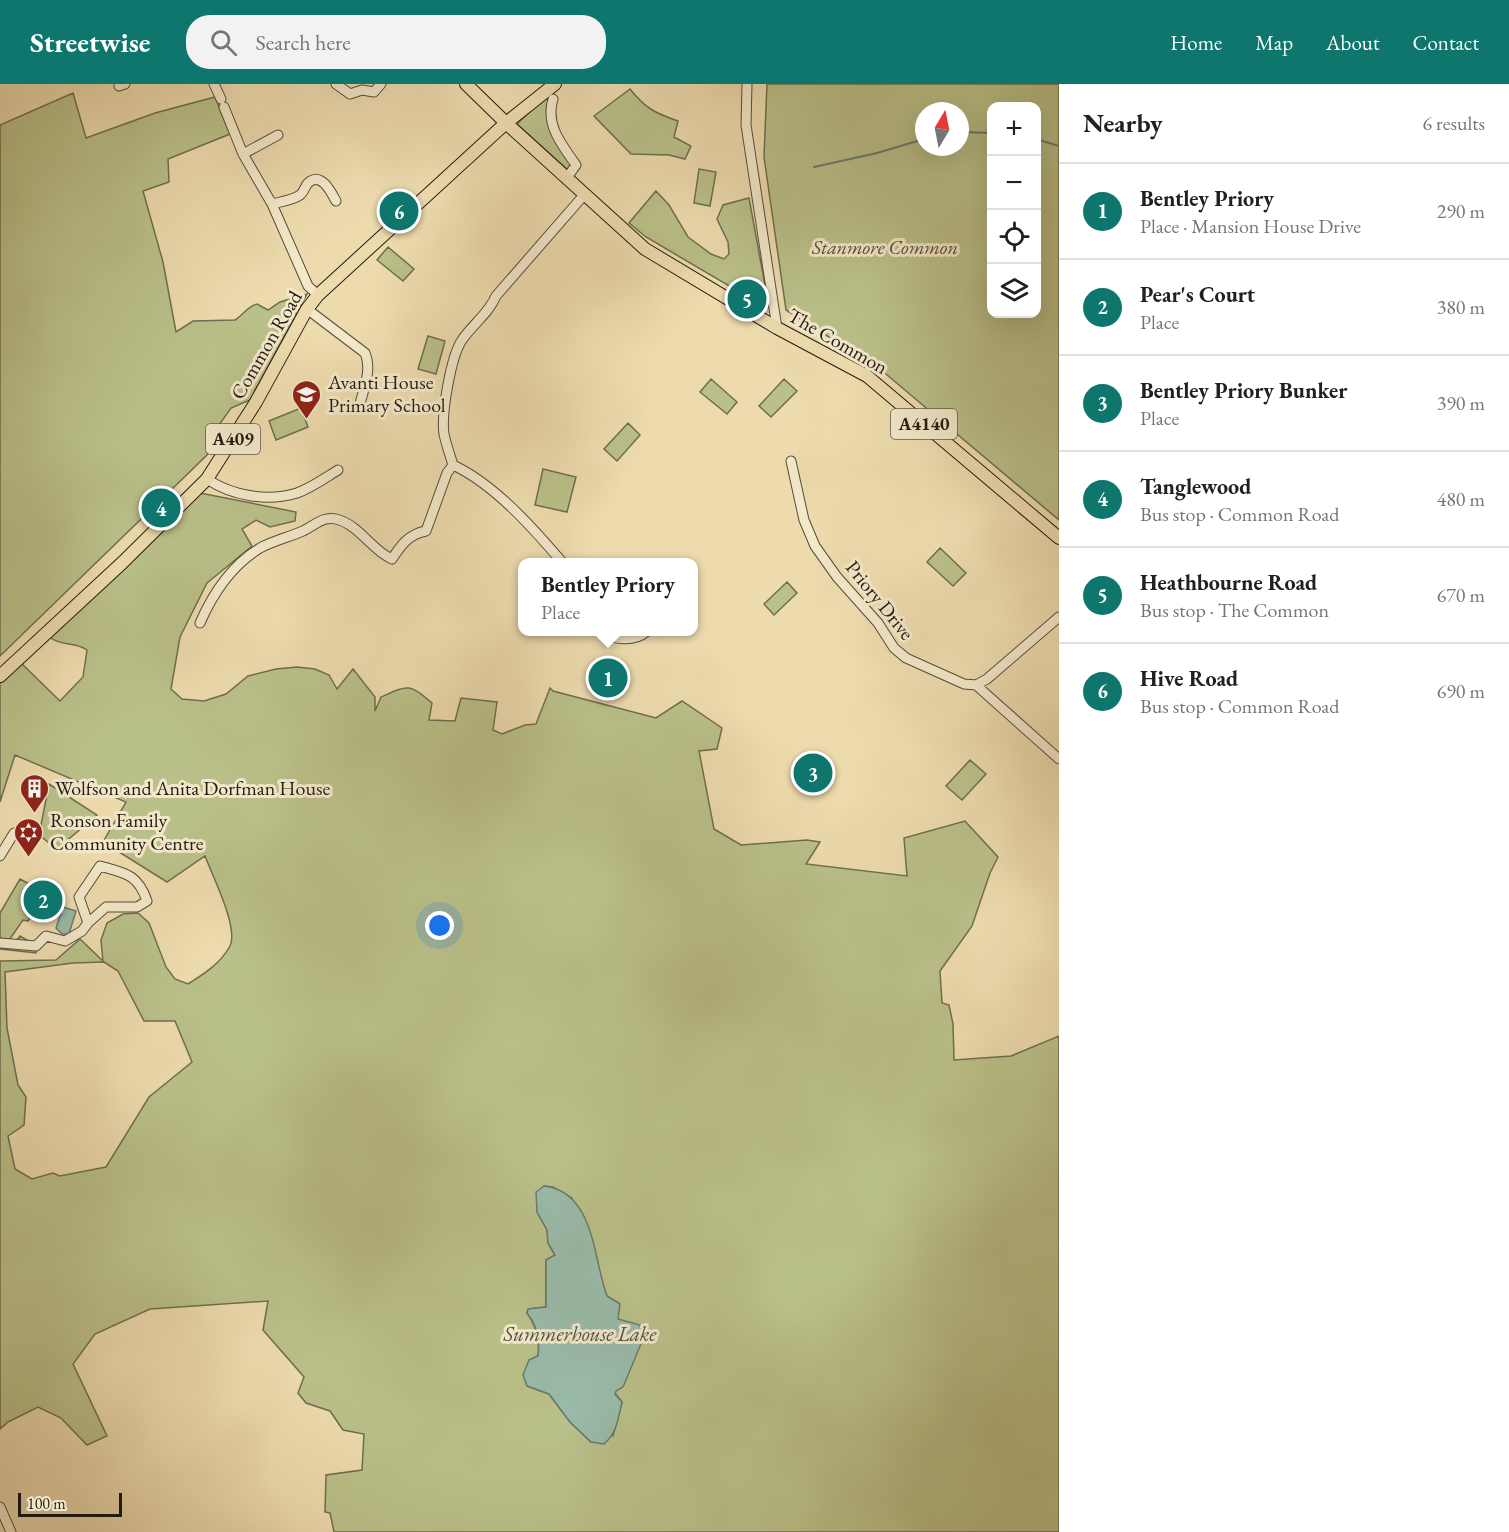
<!DOCTYPE html>
<meta charset="utf-8">
<style>
:root{--surface:#fff;--page:#f2f2f2;--text:#202124;--muted:#757577;--line:#e0e0e0;--accent:#0f766e}
body{margin:0;font-family:"EB Garamond",serif;background:var(--page);color:var(--text)}
.controls{position:absolute;right:18px;top:18px;display:grid;overflow:hidden;border-radius:12px;box-shadow:0 6px 24px #0002}
.controls button{width:54px;height:54px;display:grid;place-items:center;padding:0;border:0;border-bottom:2px solid var(--line);background:var(--surface);color:var(--text);font:30px sans-serif}
.compass{position:absolute;left:915px;top:18px;width:54px;height:54px;border-radius:50%;background:var(--surface);box-shadow:0 6px 24px #0002;rotate:10deg}
.scale{position:absolute;left:18px;bottom:15px;width:104px;box-sizing:border-box;padding-left:6px;border:3px solid #231b12;border-top:0;font-size:16px;line-height:21px;white-space:nowrap;color:#231b12;-webkit-text-stroke:4px #f3e8ca;paint-order:stroke}
.you{position:absolute;left:440px;top:842px;width:21px;height:21px;margin:-15px;border:4px solid #fff;border-radius:50%;background:#1a73e8;box-shadow:0 0 0 9px #1a73e833}
.badge{display:grid;place-items:center;width:39px;height:39px;border-radius:50%;background:var(--accent);color:#fff;font-size:20px;font-weight:700}
.pin{position:absolute;translate:-50% -50%;border:3px solid #fff;box-shadow:0 2px 6px #0006}
.popup{position:absolute;left:518px;top:474px;width:180px;height:78px;box-sizing:border-box;display:grid;place-content:center;border-radius:12px;background:var(--surface);filter:drop-shadow(0 2px 4px #0005);font-size:20px;white-space:nowrap;color:var(--muted)}
.popup b{font-size:22px;color:var(--text)}
.popup::after{content:'';position:absolute;left:50%;top:100%;margin-left:-12px;border:12px solid transparent;border-top-color:var(--surface)}
.list{margin:0;padding:0;list-style:none}
h2{display:flex;justify-content:space-between;align-items:center;height:78px;margin:0;padding:0 24px;font-size:26px}
h2 small{font-size:20px;font-weight:400;color:var(--muted)}
.list li{display:grid;grid-template-columns:39px 1fr auto;gap:18px;align-items:center;box-sizing:border-box;height:96px;padding:0 24px;border-top:2px solid var(--line)}
.list b{display:block;font-size:22px;white-space:nowrap}
.list p{margin:0;font-size:20px;white-space:nowrap;color:var(--muted)}
.list em{font-size:20px;font-style:normal;color:var(--muted)}
.icon{flex:none;width:33px;height:33px;fill:none;stroke:currentColor;stroke-width:2;stroke-linecap:round;stroke-linejoin:round}
.map{position:relative;flex:none;width:1059px;height:1448px;overflow:hidden}
header{display:flex;align-items:center;gap:36px;box-sizing:border-box;height:84px;padding:0 30px;background:var(--accent);color:#fff}
header strong{font-size:28px}
nav{display:flex;gap:33px;margin-inline-start:auto;font-size:21px}
.search{width:420px;height:54px;background:var(--page);display:flex;align-items:center;gap:15px;box-sizing:border-box;padding:0 21px;border-radius:24px;color:var(--muted);font-size:22px}
main{display:flex}
aside{flex:1;background:var(--surface)}
.map>svg:first-child{display:block}
</style>
<header>
<strong>Streetwise</strong>
<div class="search"><svg class="icon" aria-label="search" viewBox="0 0 24 24"><circle cx="10" cy="10" r="6"/><path d="M15 15l6 6"/></svg>Search here</div>
<nav><a>Home</a><a>Map</a><a>About</a><a>Contact</a></nav>
</header>
<main>
<div class="map">
<svg width="1059" height="1448" viewBox="0 0 1059 1448">
<rect width="100%" height="100%" fill="#eddbae"/>
<filter id="stains"><feTurbulence type="fractalNoise" baseFrequency=".00333" numOctaves="4"/><feColorMatrix values="0 0 0 0 .2 0 0 0 0 .09 0 0 0 0 .02 0 0 0 .5 -.17"/></filter>
<radialGradient id="worn" r=".72"><stop offset=".6" stop-color="#630" stop-opacity="0"/><stop offset="1" stop-color="#630" stop-opacity=".3"/></radialGradient>
<!-- green -->
<path fill="#bac089" stroke="#6e6e4e" stroke-width="1.5" fill-rule="evenodd" d="M767 0H1059V436L880 285 786 226 764 73ZM1036 22V230H992V22ZM924 27H960V63H924Z
M630 5C646 25 655 29 678 37L674 53 691 62 685 75 669 71 631 70 594 32Z
M73 9 86 54 155 29 215 13 230 50 168 75 169 98 143 107 163 178 176 248 193 237 235 236C243 231 248 222 257 220L268 226 280 218 307 210 250 316 231 324 216 345 207 371 0 572V41Z
M544 14H547L548 17 572 81 569 87 517 40Z
M699 85 716 88 710 122 694 119Z
M656 107 669 121 688 153 711 170 724 175 729 170 728 158 717 135 723 121 749 114 769 223H765L646 153 629 139Z
M388 163 414 185 403 197 377 176Z
M428 252 445 257 436 290 418 285Z
M711 295 737 318 727 330 700 308Z
M784 295 797 307 771 333 759 322Z
M301 324 308 343 276 356 269 337Z
M628 339 640 351 617 377 604 365Z
M543 385 576 393 567 428 535 421Z
M200 409 296 428 295 437 270 443 256 436 242 445 252 462 207 499 180 553 171 605 182 615 204 617 226 610 248 592 276 585 297 583 315 585 329 591 337 605 353 585 375 613V627L381 613C408 601 409 599 432 619L429 636 455 637 461 614 497 618 493 646 502 650 525 641 536 640 550 604 553 607 656 634 682 617 722 644 717 665 699 667 714 745 741 761 807 756 820 758 806 780 907 792 904 754 965 737 998 773 990 789 972 842 940 887 942 919 949 921 953 940 954 976 1011 972 1059 952V1448H334L330 1429 325 1428 326 1391 362 1386 364 1350 343 1346 330 1327 306 1319 298 1309 304 1293 263 1246 268 1217 150 1225 95 1250 73 1280 107 1352 87 1361 61 1334 38 1323 8 1338 0 1345V877L56 876 80 855 103 877 101 856 107 839 123 830 138 829 149 839 166 883 175 895 188 900C204 890 221 879 230 862 239 844 212 791 205 772L167 798 103 758 126 718 15 671 0 718V598L21 579 60 617 83 593 87 566C74 557 63 563 49 553ZM104 878 118 887 144 937H175L192 978 149 1013 106 1083 60 1092 53 1089 32 1095 15 1085 8 1052 24 1041 26 1013 18 1001 7 944 5 888 73 879ZM544 1102 553 1103 572 1114 607 1213 618 1235 631 1282 623 1302 616 1306 615 1309 622 1318 613 1352 591 1358 570 1338 549 1310 527 1302 525 1295 529 1276 538 1272C540 1257 536 1241 527 1229L529 1225 546 1223V1176L555 1171 548 1159 547 1146 537 1128Z
M940 464 966 489 953 502 927 478Z
M787 498 797 509 774 531 764 520Z
M970 676 986 690 962 716 946 702Z
M49 700 97 731 57 765 39 751Z
M20 795 31 801 34 827 28 837 23 836 7 859 24 860 17 856 20 852 27 856 25 860 36 862V869L0 865V829Z"/>
<!-- water -->
<path fill="#99bba9" stroke="#6a7b6d" stroke-width="1.5" d="M63 823 76 827 69 850H62L56 844Z
M544 1102C595 1108 593 1175 607 1212L620 1220 618 1235 640 1241 643 1255 623 1303 616 1307 615 1310 622 1318C618 1335 617 1349 604 1360L591 1358 570 1338 549 1310 527 1302 523 1291 529 1276 538 1272C540 1257 537 1241 527 1229L528 1225 546 1223V1176L555 1171 548 1159 547 1146 537 1128 536 1108Z"/>
<g fill="none" stroke-linecap="round" stroke-linejoin="round">
<!-- stream -->
<path stroke="#6a7b6d" stroke-width="2" d="M960 48 992 49
M1036 55 1059 62
M814 83 877 69 924 55"/>
<defs>
<path id="minor" d="M214 0 221 15
M336 0 350 10 362 6 374 8 381 0
M747 0 746 41 777 244
M119 2 125 0
M553 15C545 41 562 61 576 81L566 95
M224 23 243 70 272 120 308 202 318 211
M243 70 278 51
M272 120C280 118 293 116 300 111 304 108 305 102 308 99 321 87 331 108 336 117
M307 225 365 269C372 286 364 303 360 320
M791 377 804 436 815 462 837 493 878 539 894 564 906 574 964 600 976 601 987 595 1059 533
M207 395C232 412 268 418 297 409 311 404 325 394 338 386
M562 478C533 444 494 400 453 381 450 371 446 360 444 350 441 330 451 272 462 256 473 240 489 229 496 212L584 111
M200 539C213 509 232 481 260 464 273 457 289 453 303 447 315 441 323 432 336 435 360 441 371 466 392 475 401 461 409 450 426 447L447 389 453 381
M600 548C614 556 634 558 646 548
M976 601 1059 675
M0 772 14 749
M0 859 36 862 46 852 65 857 82 847 88 839 106 823H137L147 817C138 790 125 789 100 782L79 813 88 839
M0 1423 11 1448"/>
<path id="major" d="M466 0 506 39 645 165 777 244 867 292 1059 454
M0 592 122 479 207 395 256 318 307 225 318 211 506 39 555 0"/>
</defs>
<!-- minor casing -->
<use href="#minor" stroke="#564b39" stroke-width="11"/>
<!-- major casing -->
<use href="#major" stroke="#231b12" stroke-width="14"/>
<!-- minor -->
<use href="#minor" stroke="#f3e8ca" stroke-width="9"/>
<!-- major -->
<use href="#major" stroke="#eddbae" stroke-width="12"/>
</g>
<!-- icons -->
<defs>
<symbol id="school-pin" viewBox="-11 -11 22 30"><path d="M0 17L-7.5 6A9.5 9.5 0 1 1 7.5 6Z" fill="#8f2418" stroke="#f3e8ca"/><path d="M0-5L7-2L0 1L-7-2ZM-4 1L0 2.5L4 1V4Q0 6-4 4Z" fill="#fff"/></symbol>
<symbol id="building-pin" viewBox="-11 -11 22 30"><path d="M0 17L-7.5 6A9.5 9.5 0 1 1 7.5 6Z" fill="#8f2418" stroke="#f3e8ca"/><path d="M-4-6H4V6H1V3H-1V6H-4ZM-2.5-4.3h1.7v1.8h-1.7ZM.8-4.3h1.7v1.8H.8ZM-2.5-1h1.7V.8h-1.7ZM.8-1h1.7V.8H.8Z" fill="#fff"/></symbol>
<symbol id="synagogue-pin" viewBox="-11 -11 22 30"><path d="M0 17L-7.5 6A9.5 9.5 0 1 1 7.5 6Z" fill="#8f2418" stroke="#f3e8ca"/><path d="M0-6.5L5.6 3.2H-5.6ZM0 6.5L5.6-3.2H-5.6Z" fill="#fff"/></symbol>
</defs>
<g fill-rule="evenodd">
<use href="#school-pin" x="290" y="294" width="33" height="45"/>
<use href="#building-pin" x="18" y="688" width="33" height="45"/>
<use href="#synagogue-pin" x="12" y="732" width="33" height="45"/>
</g>
<g text-anchor="middle" stroke-width="6" stroke-linejoin="round" paint-order="stroke">
<!-- shield labels -->
<g fill="#f3e8ca" stroke="#615849" stroke-width="1.5">
<rect x="891" y="325" width="66" height="30" rx="4.5"/>
<rect x="206" y="340" width="54" height="30" rx="4.5"/>
</g>
<g font-size="18" font-weight="bold" fill="#231b12">
<text x="924" y="346">A4140</text>
<text x="233" y="361">A409</text>
</g>
<!-- park labels -->
<g font-size="20" font-style="italic" fill="#504d36" stroke="#f3e8ca">
<text x="885" y="170">Stanmore Common</text>
</g>
<!-- street labels -->
<g font-size="20" fill="#231b12" stroke="#f3e8ca">
<text transform="translate(838 257) rotate(30)" y="7">The Common</text>
<text transform="translate(266 261) rotate(-60)" y="7">Common Road</text>
<text transform="translate(880 516) rotate(51)" y="7">Priory Drive</text>
</g>
<!-- poi labels -->
<g font-size="20" fill="#231b12" stroke="#f3e8ca" text-anchor="start">
<text x="328" y="305">Avanti House<tspan x="328" dy="23">Primary School</tspan></text>
<text x="55" y="711">Wolfson and Anita Dorfman House</text>
<text x="50" y="743">Ronson Family<tspan x="50" dy="23">Community Centre</tspan></text>
</g>
<!-- water labels -->
<g font-size="21" font-style="italic" fill="#4c5347" stroke="#f3e8ca">
<text x="580" y="1257">Summerhouse Lake</text>
</g>
</g>
<rect width="100%" height="100%" filter="url(#stains)"/>
<rect width="100%" height="100%" fill="url(#worn)"/>
</svg>
<div class="controls">
<button>+</button>
<button>−</button>
<button><svg class="icon" aria-label="locate" viewBox="0 0 24 24"><circle cx="12" cy="12" r="6"/><path d="M12 2v4M12 18v4M2 12h4M18 12h4"/></svg></button>
<button><svg class="icon" aria-label="layers" viewBox="0 0 24 24"><path d="M12 4l9 5-9 5-9-5zM3 14l9 5 9-5"/></svg></button>
</div>
<svg class="compass" viewBox="-18 -18 36 36"><path d="M0-13l5 13h-10z" fill="#e53935"/><path d="M0 13l5-13h-10z" fill="#757577"/></svg>
<div class="scale">100 m</div>
<div class="you"></div>
<div class="pin badge" style="left:608px;top:594px">1</div>
<div class="popup"><b>Bentley Priory</b>Place</div>
<div class="pin badge" style="left:43px;top:816px">2</div>
<div class="pin badge" style="left:813px;top:689px">3</div>
<div class="pin badge" style="left:161px;top:424px">4</div>
<div class="pin badge" style="left:747px;top:215px">5</div>
<div class="pin badge" style="left:399px;top:127px">6</div>
</div>
<aside>
<h2>Nearby<small>6 results</small></h2>
<ul class="list">
<li><span class="badge">1</span><div><b>Bentley Priory</b><p>Place · Mansion House Drive</p></div><em>290 m</em></li>
<li><span class="badge">2</span><div><b>Pear's Court</b><p>Place</p></div><em>380 m</em></li>
<li><span class="badge">3</span><div><b>Bentley Priory Bunker</b><p>Place</p></div><em>390 m</em></li>
<li><span class="badge">4</span><div><b>Tanglewood</b><p>Bus stop · Common Road</p></div><em>480 m</em></li>
<li><span class="badge">5</span><div><b>Heathbourne Road</b><p>Bus stop · The Common</p></div><em>670 m</em></li>
<li><span class="badge">6</span><div><b>Hive Road</b><p>Bus stop · Common Road</p></div><em>690 m</em></li>
</ul>
</aside>
</main>
